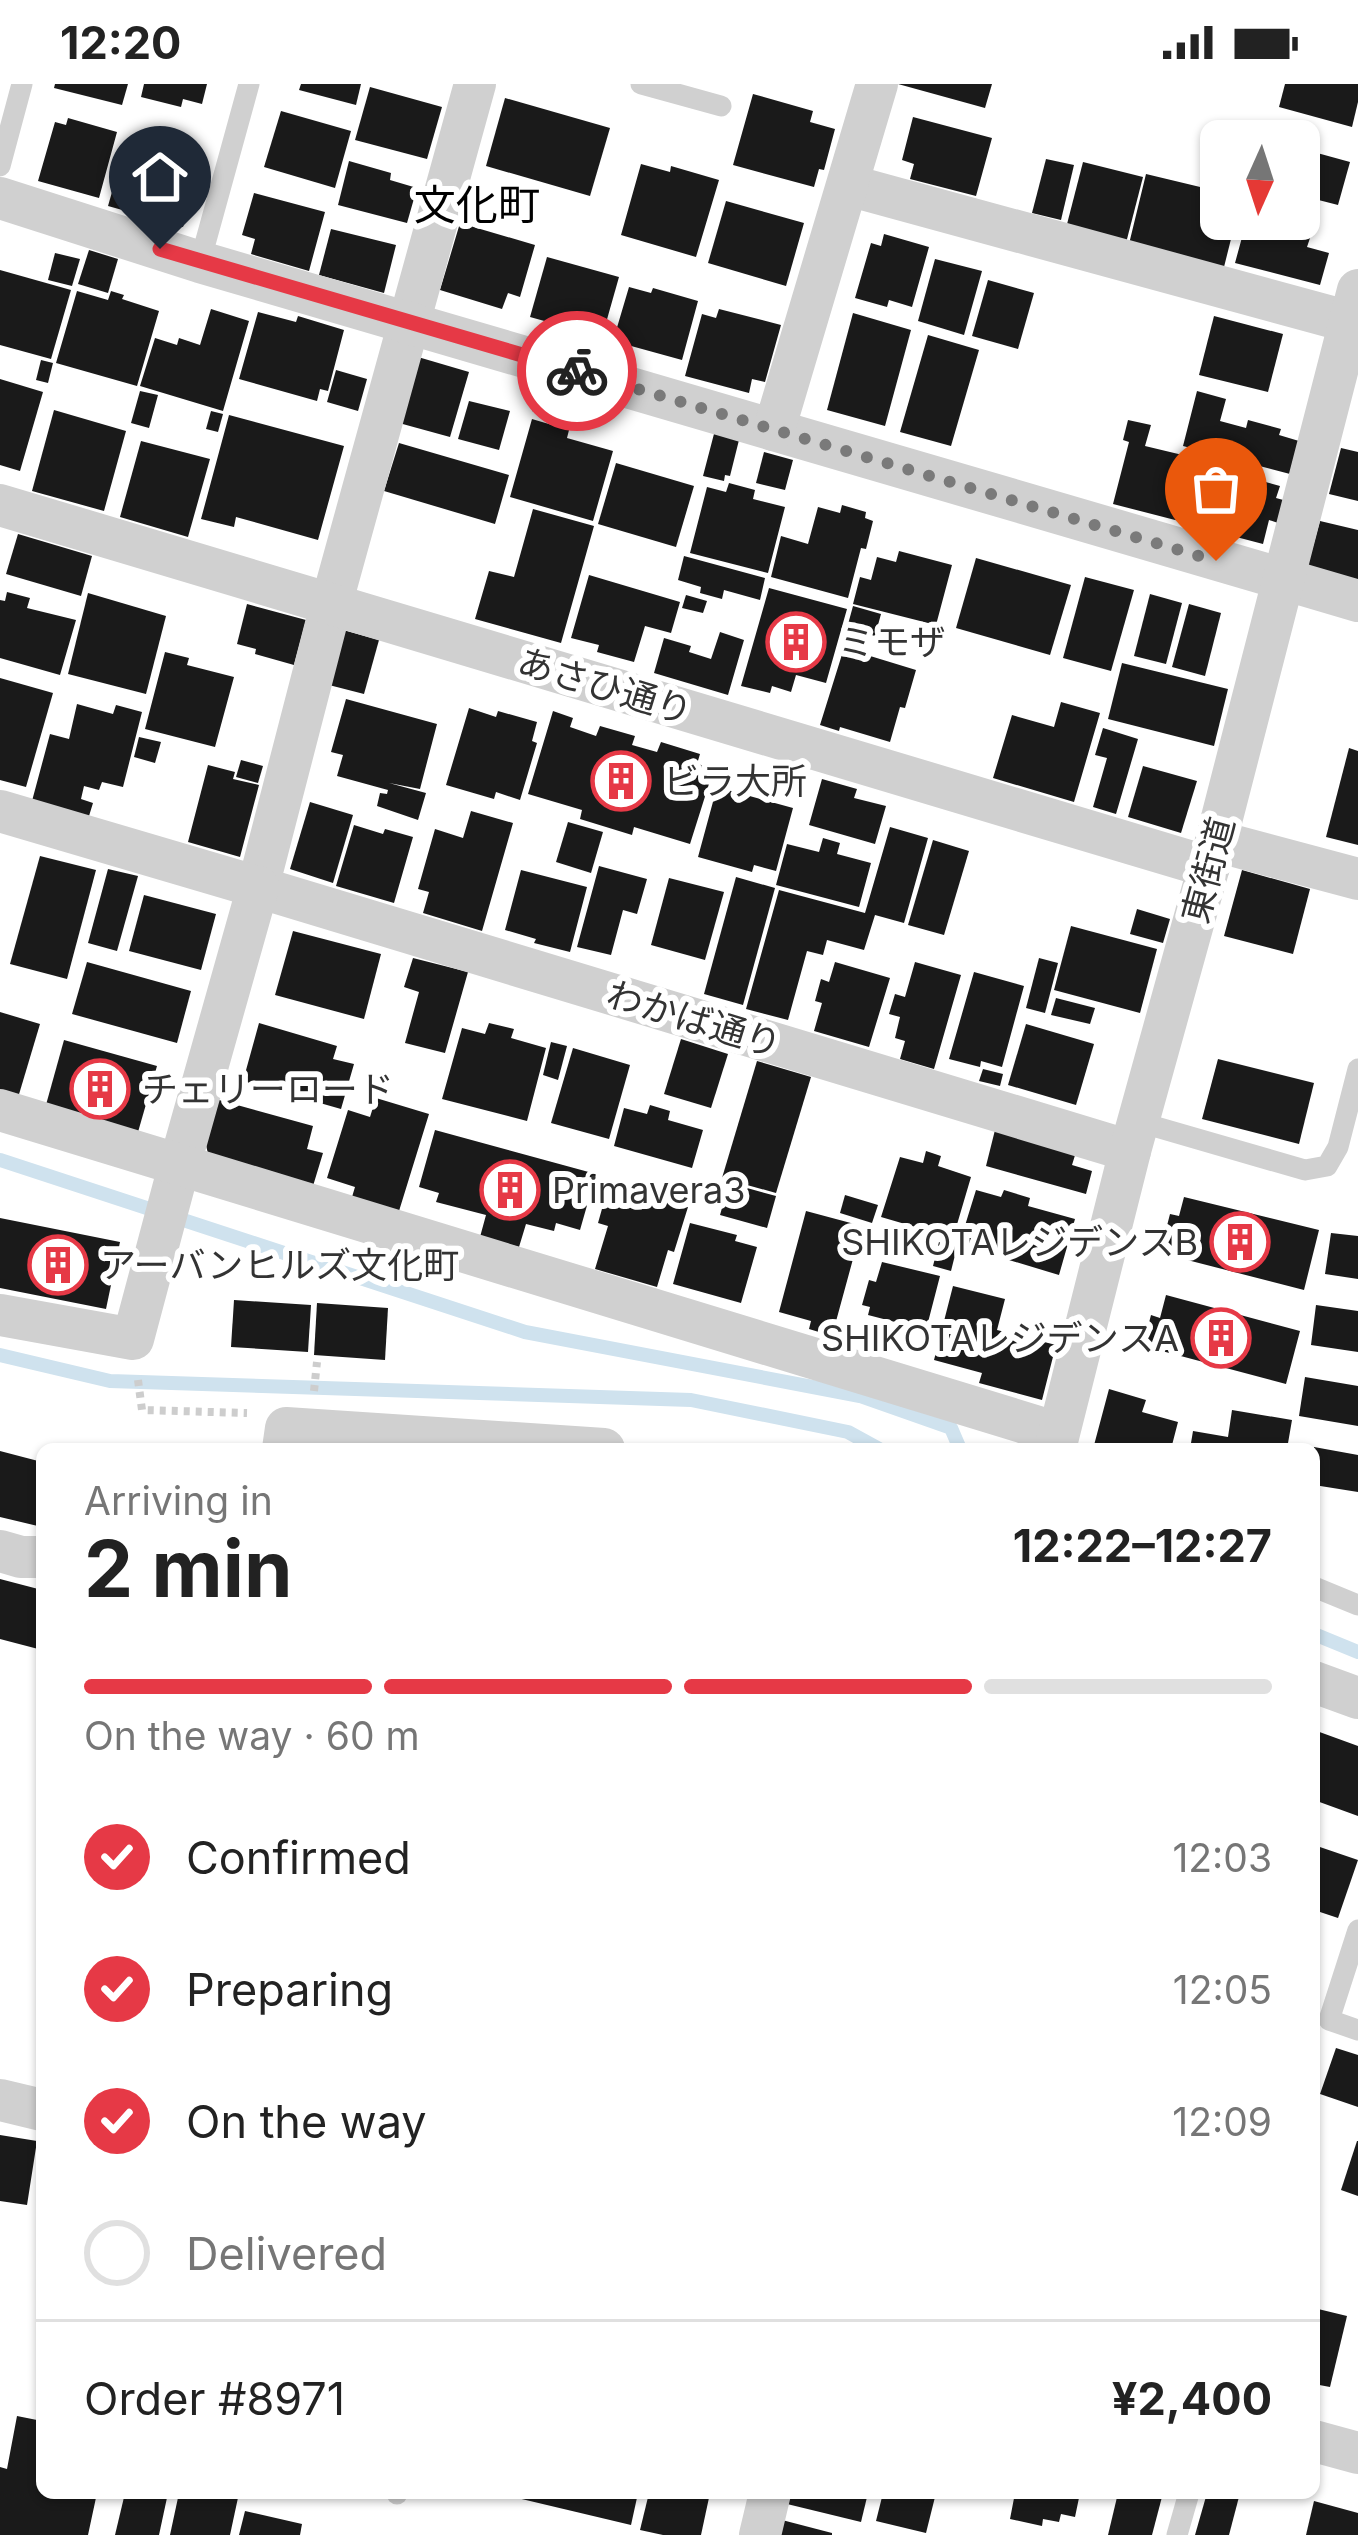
<!DOCTYPE html>
<html lang="en">
<head>
<meta charset="utf-8">
<style>
  body { margin:0; font-family:Inter,"Noto Sans JP",sans-serif; background:#f6f6f6; color:#222; height:100vh; display:flex; flex-direction:column; font-size:45px; white-space:nowrap }
  * { box-sizing:border-box; margin:0 }
  p { font-size:39px; color:#767676 }
  .icon { flex:none; width:66px; height:66px; fill:none; stroke:currentColor; stroke-width:2; stroke-linecap:round; stroke-linejoin:round }
  .map { position:relative; flex:1; overflow:hidden }
  .drawer { position:absolute; left:36px; top:1359px; width:1284px; height:1056px; display:flex; flex-direction:column; background:#fff; border-radius:18px; box-shadow:0 3px 9px #0004 }
  .drawer>* { flex:none }
  .needle { width:78px; rotate:183deg }
  .buttons { position:absolute; left:1200px; top:36px; display:grid; gap:24px }
  .buttons a { display:grid; place-items:center; width:120px; height:120px; border-radius:18px; background:#fff; box-shadow:0 3px 9px #0004; font-size:60px }
  .pin { position:absolute; display:grid; place-items:center; width:102px; height:102px; color:#fff; margin:-123px -51px; border-radius:50% 50% 50% 0; rotate:-45deg; box-shadow:0 0 12px #0007 }
  .pin .icon { rotate:45deg }
  .courier { position:absolute; display:grid; place-items:center; width:120px; height:120px; margin:-60px; border:9px solid #e63946; border-radius:50%; background:#fff; color:#222; box-shadow:0 3px 15px #0007 }
  .summary em { font-style:normal; font-weight:700 }
  .summary div { display:flex; flex-direction:column-reverse }
  .summary { display:flex; align-items:center; justify-content:space-between; height:204px; padding:0 48px }
  h1 { font-size:78px; font-weight:700; line-height:90px }
  .bar { display:grid; grid-template-columns:repeat(4,1fr); gap:18px 12px; align-content:center; height:144px; padding:0 48px }
  .bar i { height:15px; border-radius:9px; background:#e0e0e0 }
  .bar .selected { background:#e63946 }
  .bar p { grid-column:span 4 }
  .line { display:flex; align-items:center; gap:30px; padding:0 48px; border-top:3px solid #e0e0e0 }
  .line div { flex:1 }
  ol { padding:0 48px; list-style:none }
  li { display:flex; align-items:center; gap:36px; height:132px }
  li p { margin-inline-start:auto }
  li .icon { padding:12px; border-radius:50%; background:#e63946; color:#fff; stroke-width:4 }
  li:last-child { color:#767676 }
  li i { width:66px; height:66px; border:6px solid #e0e0e0; border-radius:50% }
  .status { display:flex; justify-content:space-between; align-items:center; height:84px; padding:0 60px; background:#fff; direction:ltr }
  .status svg { height:33px; fill:currentColor }
  .map>svg:first-child { display:block }
</style>
</head>
<body>
<div class="status"><b>12:20</b><svg viewBox="0 0 49 12"><path d="M0 12V9h3v3zM5 12V6h3v6zM10 12V3h3v9zM15 12V0h3v12zM26 1h20v11H26zM47 4h2v5h-2z"/></svg></div>
<div class="map">
<svg width="1358" height="2451" viewBox="0 0 1358 2451">
  <rect width="100%" height="100%" fill="#fff"/>
  <g fill="none" stroke-linecap="round" stroke-linejoin="round">
    <g stroke="#cfe2ee" stroke-width="14">
      <polyline points="0,1076 525,1248 860,1312 951,1344 960,1365"/>
      <polyline points="0,1271 110,1297 691,1316 848,1348 879,1365"/>
      <polyline points="1314,1550 1358,1568"/>
    </g>
  </g>
  <g fill="#1a1a1a">
    <polygon points="55,0 128,0 122,21 54,4"/>
    <polygon points="144,0 207,0 202,20 183,15 181,23 141,13"/>
    <polygon points="301,0 361,0 356,21 299,6"/>
    <polygon points="898,0 992,0 985,24"/>
    <polygon points="1285,0 1358,0 1358,18 1352,43 1279,23"/>
    <polygon points="370,3 442,23 427,75 355,56"/>
    <polygon points="753,10 813,27 810,38 835,45 824,86 819,85 814,103 733,81"/>
    <polygon points="505,14 610,44 590,112 486,82"/>
    <polygon points="281,27 351,47 335,104 264,83"/>
    <polygon points="913,33 992,54 976,112 910,95 914,80 902,76"/>
    <polygon points="68,34 117,48 99,114 38,97 55,38 66,41"/>
    <polygon points="1299,64 1350,78 1338,121 1299,111"/>
    <polygon points="124,66 199,87 183,143 108,122"/>
    <polygon points="1046,75 1074,81 1061,136 1032,129"/>
    <polygon points="349,77 391,89 390,96 417,104 407,139 338,121"/>
    <polygon points="1083,78 1143,93 1126,159 1066,144"/>
    <polygon points="641,80 670,88 671,82 719,96 696,173 621,151"/>
    <polygon points="1146,90 1221,108 1221,135 1236,135 1224,183 1129,160"/>
    <polygon points="254,109 325,128 309,187 251,170 255,155 242,151"/>
    <polygon points="726,117 804,139 786,202 708,179"/>
    <polygon points="1247,135 1311,151 1307,163 1329,169 1320,201 1235,179"/>
    <polygon points="460,139 535,161 520,213 508,209 502,225 440,206"/>
    <polygon points="331,145 396,161 384,209 319,191"/>
    <polygon points="884,150 929,163 912,223 889,216 887,223 855,214 871,159 881,162"/>
    <polygon points="89,166 118,175 108,209 78,200"/>
    <polygon points="55,169 80,175 72,202 48,196"/>
    <polygon points="547,173 619,193 602,253 530,233"/>
    <polygon points="935,175 982,187 964,251 918,237"/>
    <polygon points="0,186 71,206 51,275 0,261"/>
    <polygon points="988,196 1034,209 1018,265 972,252"/>
    <polygon points="629,203 651,209 653,204 698,217 682,276 613,257"/>
    <polygon points="77,207 108,216 111,207 124,211 122,215 159,227 137,302 56,279"/>
    <polygon points="211,225 249,237 223,327 140,302 155,254 177,261 179,254 200,261"/>
    <polygon points="719,225 781,241 765,298 752,295 749,309 685,292 702,230 716,234"/>
    <polygon points="258,228 296,238 298,232 344,246 328,307 320,305 317,317 239,295"/>
    <polygon points="853,229 911,246 885,342 827,326"/>
    <polygon points="1214,232 1283,250 1268,308 1199,291"/>
    <polygon points="928,251 979,266 951,362 900,348"/>
    <polygon points="418,273 469,288 450,353 399,339"/>
    <polygon points="41,276 53,279 48,299 36,296"/>
    <polygon points="336,286 367,295 358,327 327,318"/>
    <polygon points="543,292 579,303 568,338 532,327"/>
    <polygon points="0,295 43,308 20,387 0,381"/>
    <polygon points="140,307 158,311 149,344 131,339"/>
    <polygon points="1197,307 1226,315 1220,337 1246,344 1248,336 1281,345 1279,351 1299,357 1290,390 1183,362"/>
    <polygon points="469,317 510,327 499,366 458,355"/>
    <polygon points="54,326 126,347 104,427 32,407"/>
    <polygon points="211,327 223,330 218,348 206,345"/>
    <polygon points="229,331 344,362 318,456 236,433 234,443 201,435"/>
    <polygon points="532,335 569,346 567,354 613,367 593,437 510,413"/>
    <polygon points="1128,336 1151,341 1145,362 1195,374 1179,437 1113,420 1129,358 1123,356"/>
    <polygon points="715,346 740,352 730,392 725,391 724,397 703,392"/>
    <polygon points="141,357 210,375 188,453 120,433"/>
    <polygon points="399,359 509,391 495,440 384,407"/>
    <polygon points="1341,364 1358,368 1358,417 1329,410"/>
    <polygon points="764,368 793,376 785,406 756,399"/>
    <polygon points="616,379 694,402 676,463 598,440"/>
    <polygon points="1218,385 1280,402 1276,414 1287,417 1281,440 1269,436 1263,460 1202,444"/>
    <polygon points="729,399 755,406 753,415 785,423 768,489 690,469 707,403 726,408"/>
    <polygon points="842,421 866,428 865,434 873,437 866,465 861,464 848,514 771,493 781,452 808,460 818,423 840,429"/>
    <polygon points="533,425 594,442 561,559 475,535 489,487 514,493"/>
    <polygon points="1320,437 1358,446 1358,497 1307,484"/>
    <polygon points="18,450 92,472 81,512 6,490"/>
    <polygon points="899,467 952,481 936,541 853,520 860,493 871,496 877,473 896,478"/>
    <polygon points="684,472 765,494 760,516 724,506 722,515 700,509 701,503 678,496"/>
    <polygon points="976,474 1071,501 1050,571 956,544"/>
    <polygon points="589,491 680,518 671,549 645,542 634,578 597,568 599,561 571,554"/>
    <polygon points="1085,493 1134,506 1111,587 1063,574"/>
    <polygon points="769,504 847,525 826,599 796,591 791,608 772,602 770,609 741,602"/>
    <polygon points="7,508 30,514 27,524 76,536 60,591 0,574 0,516 5,517"/>
    <polygon points="88,509 166,532 146,610 68,590"/>
    <polygon points="1150,510 1182,519 1166,580 1134,572"/>
    <polygon points="686,511 707,517 703,529 682,524"/>
    <polygon points="247,520 306,536 294,581 255,570 256,565 237,560"/>
    <polygon points="1189,520 1221,529 1205,592 1172,583"/>
    <polygon points="853,522 881,530 875,552 847,544"/>
    <polygon points="343,546 379,556 364,610 329,601"/>
    <polygon points="720,548 744,556 728,611 654,589 664,554 691,562 689,568 711,575"/>
    <polygon points="844,564 916,586 905,624 900,623 890,658 840,643 839,647 820,641"/>
    <polygon points="165,568 189,574 187,581 234,593 215,663 145,645"/>
    <polygon points="1122,579 1228,605 1214,662 1108,635"/>
    <polygon points="0,594 53,609 26,703 0,696"/>
    <polygon points="346,615 437,640 420,705 389,699 426,709 418,736 377,722 380,709 387,710 388,706 337,692 343,671 331,668"/>
    <polygon points="1061,618 1100,629 1074,718 993,694 1012,631 1054,643"/>
    <polygon points="77,620 113,630 116,621 142,628 123,703 102,698 99,706 84,702 81,715 93,719 89,732 32,717 50,650 69,655"/>
    <polygon points="469,624 496,633 498,627 537,638 532,657 537,659 520,716 496,708 494,715 446,701"/>
    <polygon points="553,627 573,634 570,643 596,652 600,642 635,652 632,661 657,668 661,658 700,670 697,680 714,684 690,760 634,743 632,751 580,735 582,726 528,710"/>
    <polygon points="1103,644 1138,655 1116,730 1093,723 1107,674 1095,671"/>
    <polygon points="139,653 161,658 155,679 134,673"/>
    <polygon points="1349,664 1358,667 1358,761 1326,753"/>
    <polygon points="241,676 263,682 258,699 236,693"/>
    <polygon points="785,676 808,684 800,711 776,703"/>
    <polygon points="208,681 235,688 233,695 259,701 240,773 188,758"/>
    <polygon points="1143,682 1197,697 1181,749 1128,733"/>
    <polygon points="822,695 857,705 854,714 886,722 875,760 809,741"/>
    <polygon points="717,703 793,724 776,787 754,781 752,788 698,773"/>
    <polygon points="310,718 353,731 333,799 290,785"/>
    <polygon points="471,727 513,739 482,847 423,829 429,808 418,805 435,745 463,754"/>
    <polygon points="568,738 603,748 591,789 556,778"/>
    <polygon points="354,741 383,750 385,745 413,753 394,819 336,802"/>
    <polygon points="890,743 928,754 904,839 875,831 864,866 827,856 823,871 807,867 788,936 746,925 779,806 865,829"/>
    <polygon points="823,754 840,759 837,770 871,779 859,823 776,801 787,760 819,768"/>
    <polygon points="933,756 969,767 944,851 908,841"/>
    <polygon points="40,772 96,786 67,895 10,880"/>
    <polygon points="599,782 647,795 637,830 623,826 611,871 577,863"/>
    <polygon points="108,785 138,792 117,867 88,859"/>
    <polygon points="521,786 587,803 570,868 534,859 536,855 505,846"/>
    <polygon points="1242,786 1310,805 1293,870 1224,852"/>
    <polygon points="736,793 775,804 743,921 704,910"/>
    <polygon points="669,794 724,808 705,876 651,861"/>
    <polygon points="144,811 216,830 201,886 129,867"/>
    <polygon points="1137,825 1170,835 1163,859 1130,850"/>
    <polygon points="1071,842 1157,865 1140,929 1054,906"/>
    <polygon points="293,847 381,870 364,935 275,911"/>
    <polygon points="413,874 468,888 445,969 405,959 419,908 404,903"/>
    <polygon points="1039,874 1058,879 1045,929 1026,924"/>
    <polygon points="87,878 191,907 177,959 72,930"/>
    <polygon points="835,878 890,894 869,963 814,947 822,919 815,917 821,895 829,898"/>
    <polygon points="915,878 961,891 934,985 900,975 905,957 895,954 900,933 889,930 895,910 905,913"/>
    <polygon points="974,888 1024,902 1002,983 981,977 980,983 949,975"/>
    <polygon points="1056,914 1095,924 1090,940 1051,931"/>
    <polygon points="0,928 40,940 17,1017 0,1012"/>
    <polygon points="259,939 337,962 333,975 354,980 341,1025 243,997"/>
    <polygon points="489,939 514,945 511,954 546,964 527,1037 442,1015 462,944 485,950"/>
    <polygon points="1026,940 1094,960 1076,1021 1008,1001"/>
    <polygon points="681,955 728,970 711,1024 664,1010"/>
    <polygon points="64,956 157,982 136,1055 44,1028"/>
    <polygon points="551,958 567,962 558,996 543,991"/>
    <polygon points="573,964 630,981 609,1055 551,1039"/>
    <polygon points="1218,975 1314,999 1299,1060 1202,1035"/>
    <polygon points="757,977 811,993 776,1109 722,1094"/>
    <polygon points="983,985 1003,990 1000,1002 979,997"/>
    <polygon points="376,1014 429,1030 399,1127 352,1113 355,1103 327,1094 348,1026 370,1033"/>
    <polygon points="219,1016 313,1042 307,1065 323,1069 313,1102 209,1074 206,1061"/>
    <polygon points="650,1021 670,1027 668,1036 703,1046 692,1084 614,1062 624,1024 647,1030"/>
    <polygon points="435,1046 596,1090 580,1146 556,1139 554,1147 526,1140 519,1163 480,1153 486,1131 436,1118 439,1109 419,1103"/>
    <polygon points="995,1046 1076,1068 1072,1081 1092,1087 1086,1110 986,1082"/>
    <polygon points="926,1067 941,1072 938,1082 971,1093 953,1154 881,1133 900,1073 923,1079"/>
    <polygon points="729,1099 776,1112 767,1144 720,1131"/>
    <polygon points="609,1100 688,1123 674,1168 668,1166 657,1203 595,1185 608,1142 598,1139"/>
    <polygon points="976,1106 1001,1113 1004,1106 1030,1114 1028,1122 1075,1135 1059,1191 959,1161"/>
    <polygon points="845,1111 878,1121 872,1139 840,1129"/>
    <polygon points="1184,1113 1319,1146 1304,1206 1160,1169 1170,1130 1179,1132"/>
    <polygon points="806,1127 862,1142 832,1252 809,1245 811,1237 779,1228"/>
    <polygon points="0,1134 120,1158 106,1225 0,1204"/>
    <polygon points="690,1139 737,1151 735,1157 757,1163 741,1219 673,1200"/>
    <polygon points="1331,1149 1358,1152 1358,1195 1325,1190"/>
    <polygon points="939,1158 957,1163 951,1187 933,1182"/>
    <polygon points="882,1178 940,1192 926,1246 868,1231 870,1223 862,1221 869,1196 876,1198"/>
    <polygon points="953,1202 1005,1215 997,1246 1056,1261 1042,1316 979,1299 982,1289 934,1276"/>
    <polygon points="1166,1211 1300,1247 1286,1300 1143,1262 1151,1231 1160,1234"/>
    <polygon points="234,1216 311,1221 308,1268 231,1263"/>
    <polygon points="317,1219 388,1224 385,1276 314,1271"/>
    <polygon points="1316,1221 1358,1227 1358,1268 1311,1261"/>
    <polygon points="1305,1293 1358,1302 1358,1342 1299,1332"/>
    <polygon points="1109,1305 1146,1316 1142,1328 1178,1338 1171,1365 1093,1365"/>
    <polygon points="1232,1326 1292,1336 1287,1365 1190,1365 1193,1347 1228,1353"/>
    <polygon points="1314,1363 1358,1371 1358,1408 1314,1401"/>
    <polygon points="0,1367 42,1378 42,1443 0,1433"/>
    <polygon points="0,1495 42,1506 42,1566 0,1555"/>
    <polygon points="1314,1646 1358,1662 1358,1732 1314,1716"/>
    <polygon points="1314,1761 1358,1776 1338,1834 1314,1826"/>
    <polygon points="1336,1964 1358,1971 1358,2023 1320,2010"/>
    <polygon points="0,2051 37,2057 27,2121 0,2117"/>
    <polygon points="1357,2057 1358,2057 1358,2112 1341,2106"/>
    <polygon points="1314,2224 1347,2232 1330,2303 1314,2300"/>
    <polygon points="17,2332 42,2337 42,2409 97,2409 88,2451 0,2451 0,2383 7,2385"/>
    <polygon points="125,2409 168,2409 159,2451 115,2451"/>
    <polygon points="179,2409 239,2409 230,2451 170,2451"/>
    <polygon points="496,2409 638,2409 631,2441"/>
    <polygon points="649,2409 710,2409 701,2451 663,2451 640,2446"/>
    <polygon points="786,2409 868,2409 861,2438 783,2419"/>
    <polygon points="883,2409 936,2409 926,2449 876,2437"/>
    <polygon points="1015,2409 1080,2409 1075,2433 1061,2430 1059,2438 1043,2435 1042,2442 1010,2435"/>
    <polygon points="1118,2409 1163,2409 1152,2451 1108,2451"/>
    <polygon points="1207,2409 1240,2409 1229,2451 1195,2451"/>
    <polygon points="1314,2417 1358,2429 1358,2451 1306,2451"/>
    <polygon points="245,2427 302,2440 300,2451 239,2451"/>
    <polygon points="782,2436 832,2449 832,2451 779,2451"/>
  </g>
  <g fill="none" stroke-linecap="round" stroke-linejoin="round">
    <g stroke="#cdcdcd" stroke-width="8" stroke-dasharray="6 6" stroke-linecap="butt">
      <polyline points="138,1296 142,1326 247,1329"/>
      <polyline points="314,1307 317,1278"/>
    </g>
    <g stroke="#d0d0d0" stroke-width="21">
      <polyline points="641,0 721,22"/>
      <polyline points="0,82 22,0"/>
      <polyline points="200,178 249,0"/>
      <polyline points="1139,1038 1305,1086 1327,1082 1338,1063 1358,985"/>
      <polyline points="1314,1503 1358,1521"/>
      <polyline points="1358,1846 1329,1936 1358,1946"/>
      <polyline points="397,2410 397,2409"/>
      <polyline points="1177,2451 1189,2409"/>
    </g>
    <g stroke="#d0d0d0" stroke-width="42">
      <polyline points="475,0 331,521 258,803 1130,1067"/>
      <polyline points="848,101 1350,238"/>
      <polyline points="0,114 200,178 1358,517"/>
      <polyline points="774,346 877,0"/>
      <polyline points="0,421 1209,783"/>
      <polyline points="0,727 258,803 177,1090 133,1255 0,1231"/>
      <polyline points="1216,757 1358,795"/>
      <polyline points="0,1026 1058,1349"/>
      <polyline points="283,1365 286,1344 604,1365"/>
      <polyline points="1055,1365 1130,1067 1216,757 1358,206"/>
      <polyline points="0,1467 21,1473 42,1473"/>
      <polyline points="1314,1598 1358,1614"/>
      <polyline points="0,2016 42,2026"/>
      <polyline points="1314,2357 1358,2369"/>
      <polyline points="760,2451 770,2409"/>
    </g>
  </g>
  <g fill="none" stroke-linecap="round" stroke-linejoin="round">
    <polyline stroke="#7a7a7a" stroke-width="12" stroke-dasharray="0 21.6" points="577,287 1216,477"/>
    <polyline stroke="#e63946" stroke-width="15" points="160,165 577,287"/>
  </g>
  <defs>
    <symbol id="building-ring" viewBox="-11 -11 22 22"><circle r="9.5" fill="#fff" stroke="#e63946" stroke-width="1.5"/><path d="M-4-6H4V6H1V3H-1V6H-4ZM-2.5-4.3h1.7v1.8h-1.7ZM.8-4.3h1.7v1.8H.8ZM-2.5-1h1.7V.8h-1.7ZM.8-1h1.7V.8H.8Z" fill="#e63946"/></symbol>
  </defs>
  <g fill-rule="evenodd">
    <use href="#building-ring" x="763" y="525" width="66" height="66"/>
    <use href="#building-ring" x="588" y="664" width="66" height="66"/>
    <use href="#building-ring" x="67" y="972" width="66" height="66"/>
    <use href="#building-ring" x="477" y="1073" width="66" height="66"/>
    <use href="#building-ring" x="1207" y="1125" width="66" height="66"/>
    <use href="#building-ring" x="25" y="1148" width="66" height="66"/>
    <use href="#building-ring" x="1188" y="1221" width="66" height="66"/>
  </g>
  <g text-anchor="middle" stroke-width="12" stroke-linejoin="round" paint-order="stroke">
    <g font-size="36" fill="#333" stroke="#fff" text-anchor="start">
      <text x="838" y="571">ミモザ</text>
      <text x="663" y="710">ビラ大所</text>
      <text x="142" y="1018">チェリーロード</text>
      <text x="552" y="1119">Primavera3</text>
      <text x="1198" y="1171" text-anchor="end">SHIKOTAレジデンスB</text>
      <text x="100" y="1194">アーバンヒルズ文化町</text>
      <text x="1179" y="1267" text-anchor="end">SHIKOTAレジデンスA</text>
    </g>
    <g font-size="36" fill="#333" stroke="#fff">
      <text transform="translate(605 602) rotate(17)" y="13">あさひ通り</text>
      <text transform="translate(1208 786) rotate(-75)" y="13">東街道</text>
      <text transform="translate(694 935) rotate(17)" y="13">わかば通り</text>
    </g>
    <g font-size="42" fill="#000" stroke="#fff">
      <text x="477" y="136">文化町</text>
    </g>
  </g>
</svg>
<div class="buttons">
<a><svg class="needle" viewBox="-14 -14 28 28"><path d="M0-13l5 13h-10z" fill="#e53935"/><path d="M0 13l5-13h-10z" fill="#767676"/></svg></a>
</div>
<div class="pin" style="left:1216px;top:477px;background:#ea580c"><svg class="icon" aria-label="bag" viewBox="0 0 24 24"><path d="M5 8h14l-1 12H6zM9 8a3 3 0 0 1 6 0"/></svg></div>
<div class="pin" style="left:160px;top:165px;background:#1f2937"><svg class="icon" aria-label="home" viewBox="0 0 24 24"><path d="M3 11l9-7 9 7M6 9v11h12V9"/></svg></div>
<div class="courier" style="left:577px;top:287px"><svg class="icon" aria-label="bike" viewBox="0 0 24 24"><circle cx="6" cy="16" r="4"/><circle cx="18" cy="16" r="4"/><path d="M6 16l4-8h5l3 8M10 8l3 8H6M13 5h3"/></svg></div>
<section class="drawer">
<div class="summary"><div><h1>2 min</h1><p>Arriving in</p></div><em>12:22–12:27</em></div>
<div class="bar"><i class="selected"></i><i class="selected"></i><i class="selected"></i><i></i><p>On the way · 60 m</p></div>
<ol>
<li><svg class="icon" aria-label="check" viewBox="0 0 24 24"><path d="M5 12l5 5 9-10"/></svg>Confirmed<p>12:03</p></li>
<li><svg class="icon" aria-label="check" viewBox="0 0 24 24"><path d="M5 12l5 5 9-10"/></svg>Preparing<p>12:05</p></li>
<li><svg class="icon" aria-label="check" viewBox="0 0 24 24"><path d="M5 12l5 5 9-10"/></svg>On the way<p>12:09</p></li>
<li><i></i>Delivered</li>
</ol>
<div class="line" style="height:156px"><div>Order #8971</div><b>¥2,400</b></div>
</section>
</div>
</body>
</html>
